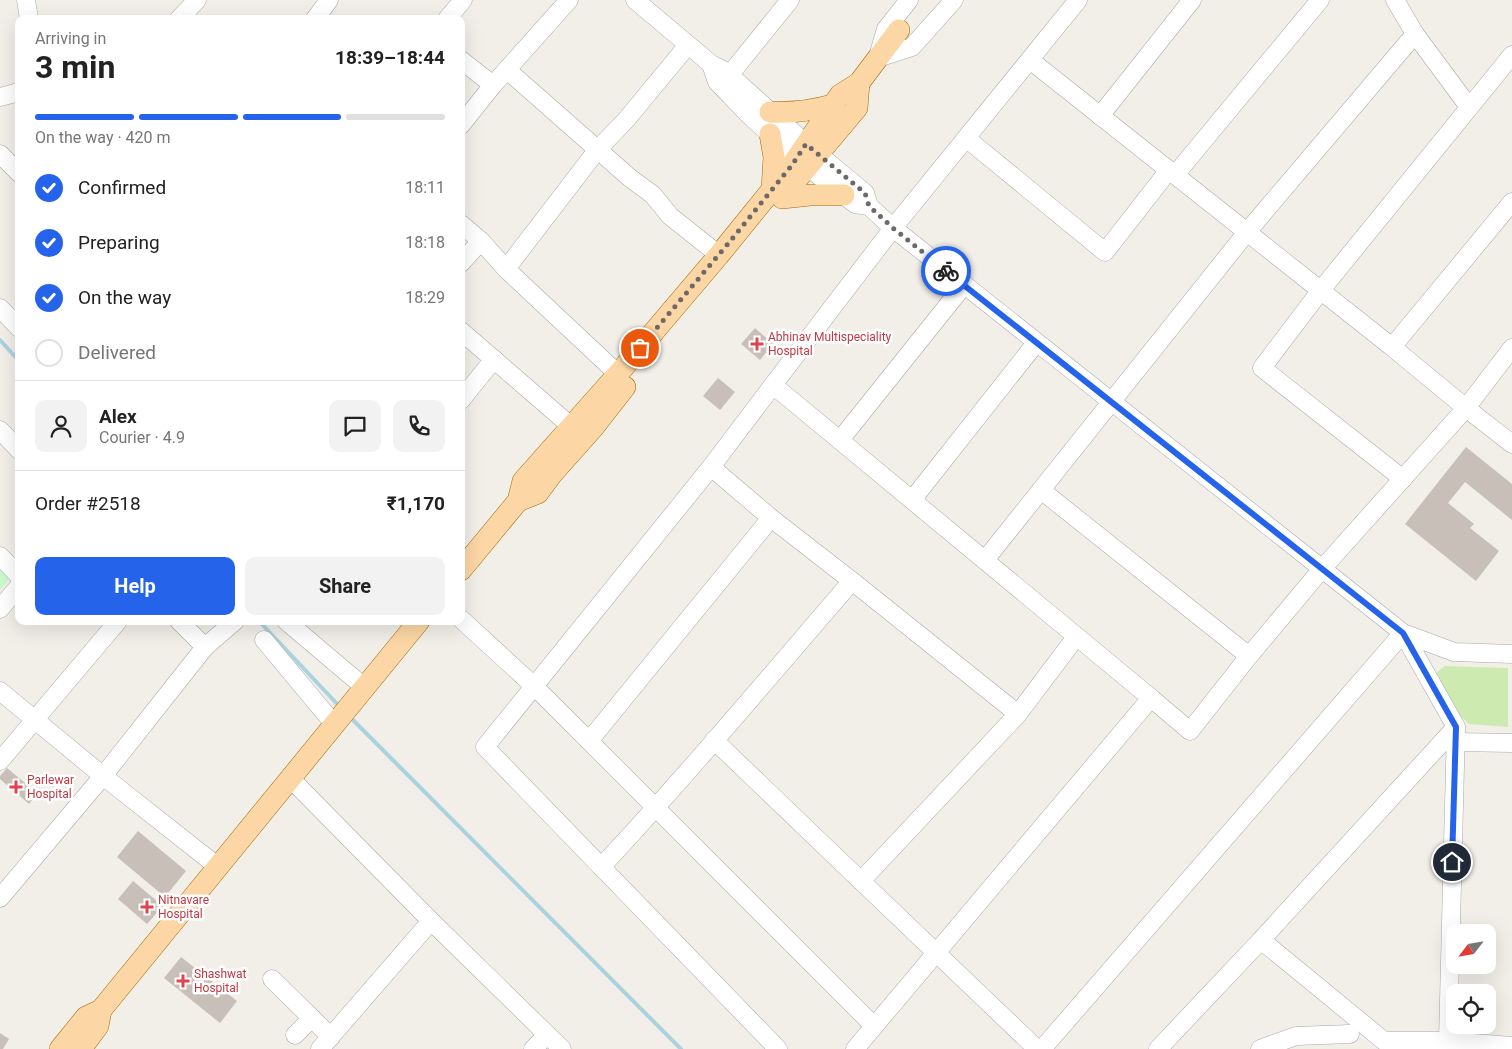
<!DOCTYPE html>
<html lang="en">
<head>
<meta charset="utf-8">
<style>
  body { margin:0; font-family:Roboto,sans-serif; background:#f2f2f2; color:#222; height:100vh; display:flex; flex-direction:column; font-size:19px; white-space:nowrap }
  * { box-sizing:border-box; margin:0 }
  p { font-size:16px; color:#767676 }
  .icon { flex:none; width:28px; height:28px; fill:none; stroke:currentColor; stroke-width:2; stroke-linecap:round; stroke-linejoin:round }
  .map { position:relative; flex:1; overflow:hidden }
  .drawer { position:absolute; left:15px; top:15px; width:450px; height:610px; display:flex; flex-direction:column; background:#fff; border-radius:10px; box-shadow:0 5px 20px #0002 }
  .drawer>* { flex:none }
  .needle { width:32px; rotate:239deg }
  .tools { position:absolute; left:1446px; top:924px; display:grid; gap:10px }
  .tools a { display:grid; place-items:center; width:50px; height:50px; border-radius:10px; background:#fff; box-shadow:0 5px 20px #0002; font-size:25px }
  .pin { position:absolute; display:grid; place-items:center; width:42px; height:42px; color:#fff; margin:-21px; border:2px solid #fff; border-radius:50%; box-shadow:0 1px 5px #0007 }
  .courier { position:absolute; display:grid; place-items:center; width:50px; height:50px; margin:-25px; border:4px solid #2563eb; border-radius:50%; background:#fff; color:#222; box-shadow:0 1px 6px #0007 }
  .summary em { font-style:normal; font-weight:700 }
  .summary div { display:flex; flex-direction:column-reverse }
  .summary { display:flex; align-items:center; justify-content:space-between; height:85px; padding:0 20px }
  h1 { font-size:32px; font-weight:700; line-height:38px }
  .bar { display:grid; grid-template-columns:repeat(4,1fr); gap:8px 5px; align-content:center; height:60px; padding:0 20px }
  .bar i { height:6px; border-radius:4px; background:#e0e0e0 }
  .bar .current { background:#2563eb }
  .bar p { grid-column:span 4 }
  .line { display:flex; align-items:center; gap:12px; padding:0 20px; border-top:1px solid #e0e0e0 }
  .line div { flex:1 }
  .round { display:grid; place-items:center; flex:none; width:52px; height:52px; border-radius:10px; background:#f2f2f2 }
  ol { padding:0 20px; list-style:none }
  li { display:flex; align-items:center; gap:15px; height:55px }
  li p { margin-inline-start:auto }
  li .icon { padding:5px; border-radius:50%; background:#2563eb; color:#fff; stroke-width:4 }
  li:last-child { color:#767676 }
  li i { width:28px; height:28px; border:2px solid #e0e0e0; border-radius:50% }
  .button { display:flex; gap:10px; margin-top:auto; padding:10px 20px }
  .button a { flex:1; height:58px; border-radius:10px; background:#2563eb; color:#fff; font-size:20px; font-weight:700; line-height:58px; text-align:center }
  .button a+a { background:#f2f2f2; color:#222 }
  .map>svg:first-child { display:block }
</style>
</head>
<body>
<div class="map">
<svg width="1512" height="1049" viewBox="0 0 1512 1049">
  <rect width="100%" height="100%" fill="#f2efe9"/>
  <polygon fill="#cdebb0" points="1445,666 1508,668 1508,727 1469,724 1451,707 1435,684 1436,673"/>
  <polygon fill="#c8facc" points="0,568 9,579 0,590"/>
  <g fill="none" stroke-linecap="round" stroke-linejoin="round">
    <g stroke="#aad3df" stroke-width="4">
      <polyline points="0,340 19,361"/>
      <polyline points="259,621 340,707"/>
      <polyline points="349,716 681,1049"/>
    </g>
  </g>
  <g fill="#c7bfb8">
    <polygon points="755,328 773,344 760,360 741,344"/>
    <polygon points="718,378 735,392 720,410 703,396"/>
    <polygon points="1466,447 1512,484 1512,520 1465,482 1448,503 1474,524 1470,528 1499,551 1476,581 1405,524"/>
    <polygon points="7,768 37,793 29,804 0,779 0,776"/>
    <polygon points="138,831 186,871 165,897 117,857"/>
    <polygon points="133,881 163,906 147,924 118,899"/>
    <polygon points="181,957 237,1001 220,1023 164,978"/>
    <polygon points="0,1033 9,1039 3,1049 0,1049"/>
  </g>
  <g fill="none" stroke-linecap="round" stroke-linejoin="round">
    <defs>
      <g id="minor">
        <polyline points="26,0 29,19"/>
        <polyline points="635,0 711,64 725,71 806,144 865,193 869,206 893,228 1403,633 1454,652 1512,654"/>
        <polyline points="1395,0 1415,34 1469,107"/>
        <polyline points="179,19 197,0"/>
        <polyline points="315,19 329,0"/>
        <polyline points="447,19 463,0"/>
        <polyline points="879,53 886,29 909,0"/>
        <polyline points="878,58 912,47 954,0"/>
        <polyline points="461,60 493,85 461,125"/>
        <polyline points="1030,60 1392,347 1512,202"/>
        <polyline points="711,64 717,82 721,86 748,114 796,158 855,204 869,206"/>
        <polyline points="507,70 630,178 653,195 670,216 719,255"/>
        <polyline points="723,83 790,0"/>
        <polyline points="493,85 569,0"/>
        <polyline points="0,97 19,92"/>
        <polyline points="1100,116 1192,0"/>
        <polyline points="966,138 1105,252 1169,170"/>
        <polyline points="0,154 19,173"/>
        <polyline points="1175,175 1320,0"/>
        <polyline points="461,224 481,241 506,269 618,374"/>
        <polyline points="461,263 481,241"/>
        <polyline points="506,269 598,149 626,120 688,45"/>
        <polyline points="0,308 19,328"/>
        <polyline points="461,331 580,434"/>
        <polyline points="1392,347 1466,408 1512,348"/>
        <polyline points="773,385 893,228 1078,0"/>
        <polyline points="461,400 494,359"/>
        <polyline points="0,430 19,450"/>
        <polyline points="840,440 964,285"/>
        <polyline points="711,467 771,518"/>
        <polyline points="1403,479 1262,368 1321,290 1512,55"/>
        <polyline points="1041,490 1249,656 1190,731 1151,698"/>
        <polyline points="912,500 1036,343"/>
        <polyline points="0,556 19,576"/>
        <polyline points="985,560 1247,232 1415,34"/>
        <polyline points="0,609 19,586"/>
        <polyline points="461,619 534,686 874,1026"/>
        <polyline points="179,621 205,647"/>
        <polyline points="286,621 364,687"/>
        <polyline points="264,640 334,724"/>
        <polyline points="1249,656 1321,570 1466,408 1512,444"/>
        <polyline points="0,691 103,776 217,866"/>
        <polyline points="1018,714 1076,637"/>
        <polyline points="589,741 771,518 852,581"/>
        <polyline points="1455,742 1512,743"/>
        <polyline points="0,761 118,621"/>
        <polyline points="290,778 431,921 562,1049"/>
        <path d="M601,867C688,774 769,677 852,581L1018,714L861,881L714,740"/>
        <polyline points="861,881 1037,1049"/>
        <polyline points="0,898 103,776 205,647 235,621"/>
        <polyline points="272,979 331,1037"/>
        <polyline points="295,1035 312,1018"/>
        <polyline points="1448,1041 1512,1046"/>
        <polyline points="320,1049 431,921"/>
        <polyline points="533,1049 547,1035"/>
        <polyline points="778,1049 485,747 711,467 773,385 1151,698 855,1049"/>
        <polyline points="1042,1049 1403,633 1456,727 1261,940 1384,1041 1448,1041 1456,727"/>
        <polyline points="1158,1049 1261,940"/>
        <polyline points="1260,1049 1296,1036 1350,1034"/>
      </g>
      <g id="major">
        <path d="M770,112C792,113 811,111 832,105"/>
        <polyline points="770,134 774,157 772,190"/>
        <polyline points="793,184 857,108 859,83"/>
        <polyline points="782,198 810,195 844,195"/>
        <polyline points="518,501 538,493 552,474 593,428 625,387"/>
        <polyline points="461,570 518,501 523,481 618,374 719,255 792,165 840,95 859,83 899,30"/>
        <polyline points="60,1049 86,1017 101,1010 419,621"/>
        <polyline points="81,1049 98,1026 101,1010"/>
      </g>
    </defs>
    <use href="#minor" stroke="#a9a9a9" stroke-width="19"/>
    <use href="#major" stroke="#a06b00" stroke-width="22"/>
    <use href="#minor" stroke="#fff" stroke-width="18"/>
    <use href="#major" stroke="#fcd6a4" stroke-width="21"/>
  </g>
  <g fill="none" stroke-linecap="round" stroke-linejoin="round">
    <polyline stroke="#6b6a68" stroke-width="5" stroke-dasharray="0 9" points="640,348 727,245 792,165 806,144 865,193 869,206 893,228 946,271"/>
    <polyline stroke="#2563eb" stroke-width="6" points="946,271 1403,633 1456,727 1452,862"/>
  </g>
  <g fill="#e0444e" stroke="#fff" stroke-width="2">
    <path d="M754.5 336.5h5v5h5v5h-5v5h-5v-5h-5v-5h5z"/>
    <path d="M13.5 779.5h5v5h5v5h-5v5h-5v-5h-5v-5h5z"/>
    <path d="M144.5 899.5h5v5h5v5h-5v5h-5v-5h-5v-5h5z"/>
    <path d="M180.5 973.5h5v5h5v5h-5v5h-5v-5h-5v-5h5z"/>
  </g>
  <g text-anchor="middle" stroke-width="5" stroke-linejoin="round" paint-order="stroke">
    <g font-size="12" fill="#be3a42" stroke="#fff" text-anchor="start">
      <text x="768" y="341">Abhinav Multispeciality<tspan x="768" dy="14">Hospital</tspan></text>
      <text x="27" y="784">Parlewar<tspan x="27" dy="14">Hospital</tspan></text>
      <text x="158" y="904">Nitnavare<tspan x="158" dy="14">Hospital</tspan></text>
      <text x="194" y="978">Shashwat<tspan x="194" dy="14">Hospital</tspan></text>
    </g>
  </g>
</svg>
<div class="tools">
<a><svg class="needle" viewBox="-14 -14 28 28"><path d="M0-13l5 13h-10z" fill="#e53935"/><path d="M0 13l5-13h-10z" fill="#767676"/></svg></a>
<a><svg class="icon" aria-label="locate" viewBox="0 0 24 24"><circle cx="12" cy="12" r="6"/><path d="M12 2v4M12 18v4M2 12h4M18 12h4"/></svg></a>
</div>
<div class="pin" style="left:640px;top:348px;background:#ea580c"><svg class="icon" aria-label="bag" viewBox="0 0 24 24"><path d="M5 8h14l-1 12H6zM9 8a3 3 0 0 1 6 0"/></svg></div>
<div class="pin" style="left:1452px;top:862px;background:#1f2937"><svg class="icon" aria-label="home" viewBox="0 0 24 24"><path d="M3 11l9-7 9 7M6 9v11h12V9"/></svg></div>
<div class="courier" style="left:946px;top:271px"><svg class="icon" aria-label="bike" viewBox="0 0 24 24"><circle cx="6" cy="16" r="4"/><circle cx="18" cy="16" r="4"/><path d="M6 16l4-8h5l3 8M10 8l3 8H6M13 5h3"/></svg></div>
<section class="drawer">
<div class="summary"><div><h1>3 min</h1><p>Arriving in</p></div><em>18:39–18:44</em></div>
<div class="bar"><i class="current"></i><i class="current"></i><i class="current"></i><i></i><p>On the way · 420 m</p></div>
<ol>
<li><svg class="icon" aria-label="check" viewBox="0 0 24 24"><path d="M5 12l5 5 9-10"/></svg>Confirmed<p>18:11</p></li>
<li><svg class="icon" aria-label="check" viewBox="0 0 24 24"><path d="M5 12l5 5 9-10"/></svg>Preparing<p>18:18</p></li>
<li><svg class="icon" aria-label="check" viewBox="0 0 24 24"><path d="M5 12l5 5 9-10"/></svg>On the way<p>18:29</p></li>
<li><i></i>Delivered</li>
</ol>
<div class="line" style="height:90px"><a class="round"><svg class="icon" aria-label="person" viewBox="0 0 24 24"><circle cx="12" cy="8" r="4"/><path d="M4 21q1-7 8-7t8 7"/></svg></a><div><b>Alex</b><p>Courier · 4.9</p></div><a class="round"><svg class="icon" aria-label="chat" viewBox="0 0 24 24"><path d="M4 5h16v11H9l-5 4z"/></svg></a><a class="round"><svg class="icon" aria-label="phone" viewBox="0 0 24 24"><path d="M5 4h4l2 5-3 2q2 4 5 5l2-3 5 2v4C11 20 4 13 5 4z"/></svg></a></div>
<div class="line" style="height:65px"><div>Order #2518</div><b>₹1,170</b></div>
<div class="button"><a>Help</a><a>Share</a></div>
</section>
</div>
</body>
</html>
